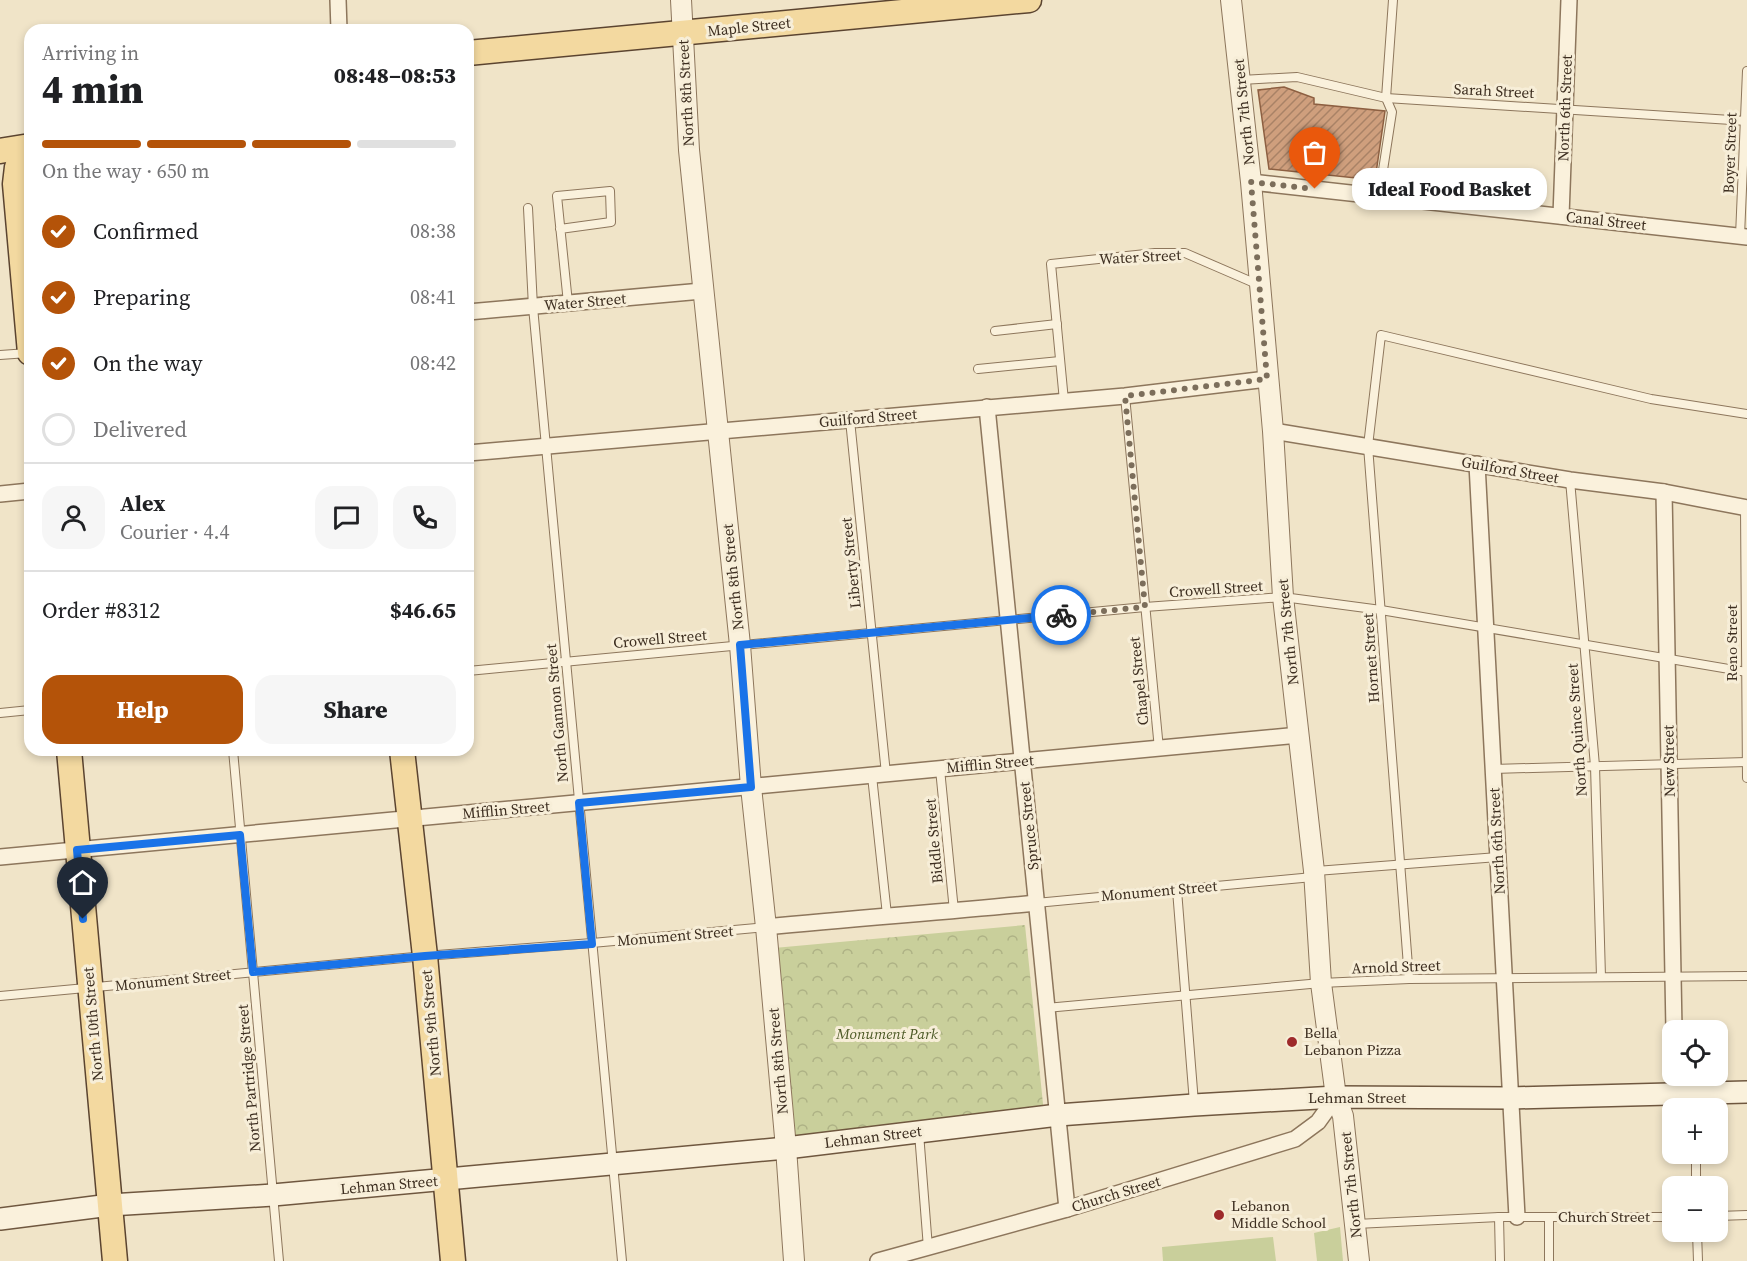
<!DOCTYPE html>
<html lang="en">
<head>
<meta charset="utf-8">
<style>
  body { margin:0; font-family:"Source Serif 4",serif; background:#f6f6f6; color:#202124; height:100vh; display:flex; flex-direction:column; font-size:22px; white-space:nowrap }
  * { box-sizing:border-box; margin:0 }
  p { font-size:20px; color:#757577 }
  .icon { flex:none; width:33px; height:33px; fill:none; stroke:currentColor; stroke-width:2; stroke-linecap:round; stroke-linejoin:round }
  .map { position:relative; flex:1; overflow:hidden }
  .panel { position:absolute; left:24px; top:24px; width:450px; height:732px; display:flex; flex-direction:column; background:#fff; border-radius:18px; box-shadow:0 3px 9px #0003 }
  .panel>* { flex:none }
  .controls { position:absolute; left:1662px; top:1020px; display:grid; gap:12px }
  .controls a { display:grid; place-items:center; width:66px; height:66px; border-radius:12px; background:#fff; box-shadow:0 3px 9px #0003; font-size:30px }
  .pin { position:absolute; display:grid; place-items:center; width:51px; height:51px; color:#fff; margin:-62px -26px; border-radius:50% 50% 50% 0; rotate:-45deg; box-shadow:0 0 6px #0007 }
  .pin .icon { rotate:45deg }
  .courier { position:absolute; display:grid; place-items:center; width:60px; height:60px; margin:-30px; border:4px solid #1a73e8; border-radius:50%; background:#fff; color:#222; box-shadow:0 2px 8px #0007 }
  .bubble { position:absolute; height:42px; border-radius:18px; background:#fff; box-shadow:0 3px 9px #0003; font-size:20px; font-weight:800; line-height:42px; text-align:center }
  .overview em { font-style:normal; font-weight:800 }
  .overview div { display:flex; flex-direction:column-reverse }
  .overview { display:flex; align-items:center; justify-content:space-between; height:102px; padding:0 18px }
  h1 { font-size:39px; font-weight:800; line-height:45px }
  .bar { display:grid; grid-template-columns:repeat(4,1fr); gap:9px 6px; align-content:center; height:72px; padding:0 18px }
  .bar i { height:8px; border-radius:4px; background:#e0e0e0 }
  .bar .on { background:#b45309 }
  .bar p { grid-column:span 4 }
  .line { display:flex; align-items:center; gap:15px; padding:0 18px; border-top:2px solid #e0e0e0 }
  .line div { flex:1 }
  .round { display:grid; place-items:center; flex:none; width:63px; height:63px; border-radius:18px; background:#f6f6f6 }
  ol { padding:0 18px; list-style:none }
  li { display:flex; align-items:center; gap:18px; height:66px }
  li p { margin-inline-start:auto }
  li .icon { padding:6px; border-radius:50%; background:#b45309; color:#fff; stroke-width:4 }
  li:last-child { color:#757577 }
  li i { width:33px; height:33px; border:3px solid #e0e0e0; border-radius:50% }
  .action { display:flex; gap:12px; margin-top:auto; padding:12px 18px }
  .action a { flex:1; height:69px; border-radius:18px; background:#b45309; color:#fff; font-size:24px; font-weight:800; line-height:69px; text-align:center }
  .action a+a { background:#f6f6f6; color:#202124 }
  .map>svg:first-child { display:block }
</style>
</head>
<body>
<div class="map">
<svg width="1747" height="1261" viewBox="0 0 1747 1261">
  <defs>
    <pattern id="forest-crowns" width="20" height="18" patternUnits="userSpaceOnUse" patternTransform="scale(1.5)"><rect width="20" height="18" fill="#c9cf9b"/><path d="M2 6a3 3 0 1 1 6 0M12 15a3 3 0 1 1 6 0" fill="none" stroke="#aeb285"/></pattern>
    <pattern id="building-hatch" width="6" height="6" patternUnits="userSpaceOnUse" patternTransform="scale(1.5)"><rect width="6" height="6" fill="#cf9f7d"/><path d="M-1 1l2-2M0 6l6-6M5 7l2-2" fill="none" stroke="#a98266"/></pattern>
  </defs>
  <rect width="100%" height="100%" fill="#f0e4c8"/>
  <polygon fill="url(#forest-crowns)" points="1025,925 1044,1114 792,1141 774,948"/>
  <g fill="#c9cf9b">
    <polygon points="1340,1227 1343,1261 1317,1261 1314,1233"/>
    <polygon points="1273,1237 1276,1261 1163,1261 1162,1247"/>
  </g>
  <polygon fill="url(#building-hatch)" stroke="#8d5f41" stroke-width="1.5" points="1284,87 1314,98 1314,104 1385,111 1375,180 1269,169 1258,90"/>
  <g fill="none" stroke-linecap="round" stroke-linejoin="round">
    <defs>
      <g id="service">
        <polyline points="1241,80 1297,77 1386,98 1747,121"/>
        <polyline points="1379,196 1392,112 1386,98 1393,0"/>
        <polyline points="528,208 533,307 622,1261"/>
        <polyline points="560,229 611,222 610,191 557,196 568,303"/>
        <polyline points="1740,236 1747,71"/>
        <polyline points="995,331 1057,324"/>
        <polyline points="0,355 28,353"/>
        <polyline points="978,369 1060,361"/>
        <polyline points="1125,396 1159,749"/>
        <polyline points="1064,401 1051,264 1155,253 1185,253 1259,285"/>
        <polyline points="850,420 886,774"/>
        <polyline points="1570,480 1595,766 1601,977"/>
        <polyline points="1745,508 1747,778"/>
        <polyline points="468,671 1145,607 1283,597 1381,610 1747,672"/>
        <polyline points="0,713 30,710"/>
        <polyline points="233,750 279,1261"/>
        <polyline points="940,769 954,911"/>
        <polyline points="1493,769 1747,762"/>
        <polyline points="872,776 887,915"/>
        <polyline points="1316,871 1498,857"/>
        <polyline points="1177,890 1194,1103"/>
        <polyline points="1036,903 1313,877"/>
        <polyline points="1409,979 1368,446 1381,335 1651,399 1747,414"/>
        <polyline points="0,996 425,956 592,943 766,927"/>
        <polyline points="1046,1008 1321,983 1409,979 1747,976"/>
        <polyline points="919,1133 928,1248"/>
        <polyline points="1696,1154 1696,1186"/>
        <polyline points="1718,1216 1747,1215"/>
        <polyline points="1499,1217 1500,1261"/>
        <polyline points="1549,1217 1549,1261"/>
        <polyline points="1356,1224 1499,1217 1672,1217"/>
        <polyline points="1697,1232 1698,1261"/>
      </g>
      <g id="minor">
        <polyline points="338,0 339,30"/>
        <polyline points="1251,182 1747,237"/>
        <polyline points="1561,216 1569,0"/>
        <polyline points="468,312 702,291"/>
        <polyline points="987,407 1067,1209"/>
        <polyline points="1273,431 1570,480 1664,492 1747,508"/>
        <polyline points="468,453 1125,396 1267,379"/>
        <polyline points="1477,464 1517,1217"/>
        <polyline points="1664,492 1674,1030"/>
        <polyline points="0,494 30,491"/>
        <polyline points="0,857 1299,735"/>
        <path d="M766,927C856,918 946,912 1036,903"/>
        <polyline points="1675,1076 1675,1093"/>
        <polyline points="878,1261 1067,1209 1295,1139 1318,1122 1336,1097"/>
      </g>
      <g id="tertiary">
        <polyline points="681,0 689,150 740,645 751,787 766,927 786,1148 794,1261"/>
        <polyline points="1231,0 1251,182 1273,431 1283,597 1314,871 1321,983 1336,1097 1343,1116 1359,1261"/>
      </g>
      <polyline id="secondary" points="0,1219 110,1205 273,1195 786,1148 1058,1115 1194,1105 1336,1097 1511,1098 1747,1092"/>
      <g id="primary">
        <polyline points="468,53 1029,0"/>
        <polyline points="0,151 30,146"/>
        <polyline points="30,152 17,167 15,184 30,353"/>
        <polyline points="69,750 115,1261"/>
        <polyline points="402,750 425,956 453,1261"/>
      </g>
    </defs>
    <use href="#service" stroke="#8d765c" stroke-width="10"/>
    <use href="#minor" stroke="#8d765c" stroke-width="18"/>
    <use href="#tertiary" stroke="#8d765c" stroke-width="22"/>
    <use href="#secondary" stroke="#6f573f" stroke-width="24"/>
    <use href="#primary" stroke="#5b4430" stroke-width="27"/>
    <use href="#service" stroke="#faf1dc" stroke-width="8"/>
    <use href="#minor" stroke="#faf1dc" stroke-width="15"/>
    <use href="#tertiary" stroke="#faf1dc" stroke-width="20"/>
    <use href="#secondary" stroke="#faf1dc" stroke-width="21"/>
    <use href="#primary" stroke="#f3d9a0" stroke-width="24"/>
  </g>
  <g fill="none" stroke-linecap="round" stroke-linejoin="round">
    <polyline stroke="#7c6e5b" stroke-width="6" stroke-dasharray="0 10.8" points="1061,615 1145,607 1125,396 1267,379 1251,182 1315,189"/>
    <polyline stroke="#1a73e8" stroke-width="8" points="83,919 77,850 240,835 253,972 425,956 592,944 579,803 751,787 740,645 1061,615"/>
  </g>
  <g fill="#9e2a2b" stroke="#f7eed8" stroke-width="2">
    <circle cx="1292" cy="1042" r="6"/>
    <circle cx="1219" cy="1215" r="6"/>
  </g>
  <g text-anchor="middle" stroke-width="6" stroke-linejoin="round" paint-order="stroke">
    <g font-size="15" fill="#3d2e20" stroke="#f7eed8">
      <text transform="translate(749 27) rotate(-6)" y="5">Maple Street</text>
      <text transform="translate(1494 91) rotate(3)" y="5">Sarah Street</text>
      <text transform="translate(686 93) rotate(-93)" y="5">North 8th Street</text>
      <text transform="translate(1565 108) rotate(-88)" y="5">North 6th Street</text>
      <text transform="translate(1244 112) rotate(-96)" y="5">North 7th Street</text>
      <text transform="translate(1730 153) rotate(-88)" y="5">Boyer Street</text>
      <text transform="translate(1606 221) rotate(6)" y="5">Canal Street</text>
      <text transform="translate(1140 257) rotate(-3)" y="5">Water Street</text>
      <text transform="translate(585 302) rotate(-5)" y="5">Water Street</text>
      <text transform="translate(868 418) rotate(-5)" y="5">Guilford Street</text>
      <text transform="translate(1510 470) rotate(10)" y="5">Guilford Street</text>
      <text transform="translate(851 563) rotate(-96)" y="5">Liberty Street</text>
      <text transform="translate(733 577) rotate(-96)" y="5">North 8th Street</text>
      <text transform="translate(1216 589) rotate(-4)" y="5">Crowell Street</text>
      <text transform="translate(1288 632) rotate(-96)" y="5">North 7th Street</text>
      <text transform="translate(660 639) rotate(-5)" y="5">Crowell Street</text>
      <text transform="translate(1732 643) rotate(-90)" y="5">Reno Street</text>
      <text transform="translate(1371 658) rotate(-94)" y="5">Hornet Street</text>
      <text transform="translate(1139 681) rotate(-96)" y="5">Chapel Street</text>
      <text transform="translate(557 713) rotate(-95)" y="5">North Gannon Street</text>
      <text transform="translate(1577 730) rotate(-94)" y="5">North Quince Street</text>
      <text transform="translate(1669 761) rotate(-91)" y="5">New Street</text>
      <text transform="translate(990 764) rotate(-5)" y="5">Mifflin Street</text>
      <text transform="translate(506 810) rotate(-5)" y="5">Mifflin Street</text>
      <text transform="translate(1029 826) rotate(-96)" y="5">Spruce Street</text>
      <text transform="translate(934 841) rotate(-95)" y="5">Biddle Street</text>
      <text transform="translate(1497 841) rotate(-93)" y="5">North 6th Street</text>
      <text transform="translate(1159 891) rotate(-5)" y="5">Monument Street</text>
      <text transform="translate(675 936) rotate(-5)" y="5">Monument Street</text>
      <text transform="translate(1396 967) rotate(-2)" y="5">Arnold Street</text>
      <text transform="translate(173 980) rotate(-6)" y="5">Monument Street</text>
      <text transform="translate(431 1023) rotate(-95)" y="5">North 9th Street</text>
      <text transform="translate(93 1024) rotate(-95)" y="5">North 10th Street</text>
      <text transform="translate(778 1061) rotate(-95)" y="5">North 8th Street</text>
      <text transform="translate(249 1078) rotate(-95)" y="5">North Partridge Street</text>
      <text x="1357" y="1103">Lehman Street</text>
      <text transform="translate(873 1137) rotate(-7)" y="5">Lehman Street</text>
      <text transform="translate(389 1185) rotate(-5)" y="5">Lehman Street</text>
      <text transform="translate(1351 1185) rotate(-96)" y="5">North 7th Street</text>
      <text transform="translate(1116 1194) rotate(-17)" y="5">Church Street</text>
      <text x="1604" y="1222">Church Street</text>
    </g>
    <g font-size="15" fill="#3d2e20" stroke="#f7eed8" text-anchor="start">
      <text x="1304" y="1038">Bella<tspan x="1304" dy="17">Lebanon Pizza</tspan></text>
      <text x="1231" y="1211">Lebanon<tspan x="1231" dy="17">Middle School</tspan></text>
    </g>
    <g font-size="15" font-style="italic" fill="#4d5a26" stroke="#f7eed8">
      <text x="887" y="1039">Monument Park</text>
    </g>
  </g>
</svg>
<div class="controls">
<a><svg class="icon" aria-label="locate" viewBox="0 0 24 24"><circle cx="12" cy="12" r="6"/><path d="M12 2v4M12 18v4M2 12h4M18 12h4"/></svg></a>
<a>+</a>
<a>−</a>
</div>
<div class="pin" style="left:1315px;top:189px;background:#ea580c"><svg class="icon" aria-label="bag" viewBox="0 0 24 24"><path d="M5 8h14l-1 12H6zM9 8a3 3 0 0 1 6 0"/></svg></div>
<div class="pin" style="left:83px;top:919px;background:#1f2937"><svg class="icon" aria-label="home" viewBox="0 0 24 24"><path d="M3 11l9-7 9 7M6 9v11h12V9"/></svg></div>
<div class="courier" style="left:1061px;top:615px"><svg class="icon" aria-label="bike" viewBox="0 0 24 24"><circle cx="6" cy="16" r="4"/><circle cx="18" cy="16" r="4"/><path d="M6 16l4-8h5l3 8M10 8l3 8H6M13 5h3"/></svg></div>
<div class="bubble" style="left:1352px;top:168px;width:195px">Ideal Food Basket</div>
<section class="panel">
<div class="overview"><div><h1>4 min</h1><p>Arriving in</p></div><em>08:48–08:53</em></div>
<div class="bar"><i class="on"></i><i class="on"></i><i class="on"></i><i></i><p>On the way · 650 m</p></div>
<ol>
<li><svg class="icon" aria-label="check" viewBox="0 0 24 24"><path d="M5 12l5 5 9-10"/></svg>Confirmed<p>08:38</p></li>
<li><svg class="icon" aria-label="check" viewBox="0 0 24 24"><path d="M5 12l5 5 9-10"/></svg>Preparing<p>08:41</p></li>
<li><svg class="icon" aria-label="check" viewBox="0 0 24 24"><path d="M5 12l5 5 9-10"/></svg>On the way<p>08:42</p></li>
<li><i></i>Delivered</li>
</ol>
<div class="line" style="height:108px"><a class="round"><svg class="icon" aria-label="person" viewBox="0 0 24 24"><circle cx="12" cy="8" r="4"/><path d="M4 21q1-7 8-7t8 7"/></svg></a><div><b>Alex</b><p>Courier · 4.4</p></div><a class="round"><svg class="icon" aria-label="chat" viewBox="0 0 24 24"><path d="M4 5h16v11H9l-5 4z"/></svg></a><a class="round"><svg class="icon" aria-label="phone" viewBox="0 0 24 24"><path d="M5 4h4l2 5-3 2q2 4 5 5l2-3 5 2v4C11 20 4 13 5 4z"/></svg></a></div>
<div class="line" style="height:78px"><div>Order #8312</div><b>$46.65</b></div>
<div class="action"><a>Help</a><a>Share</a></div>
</section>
</div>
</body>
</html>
